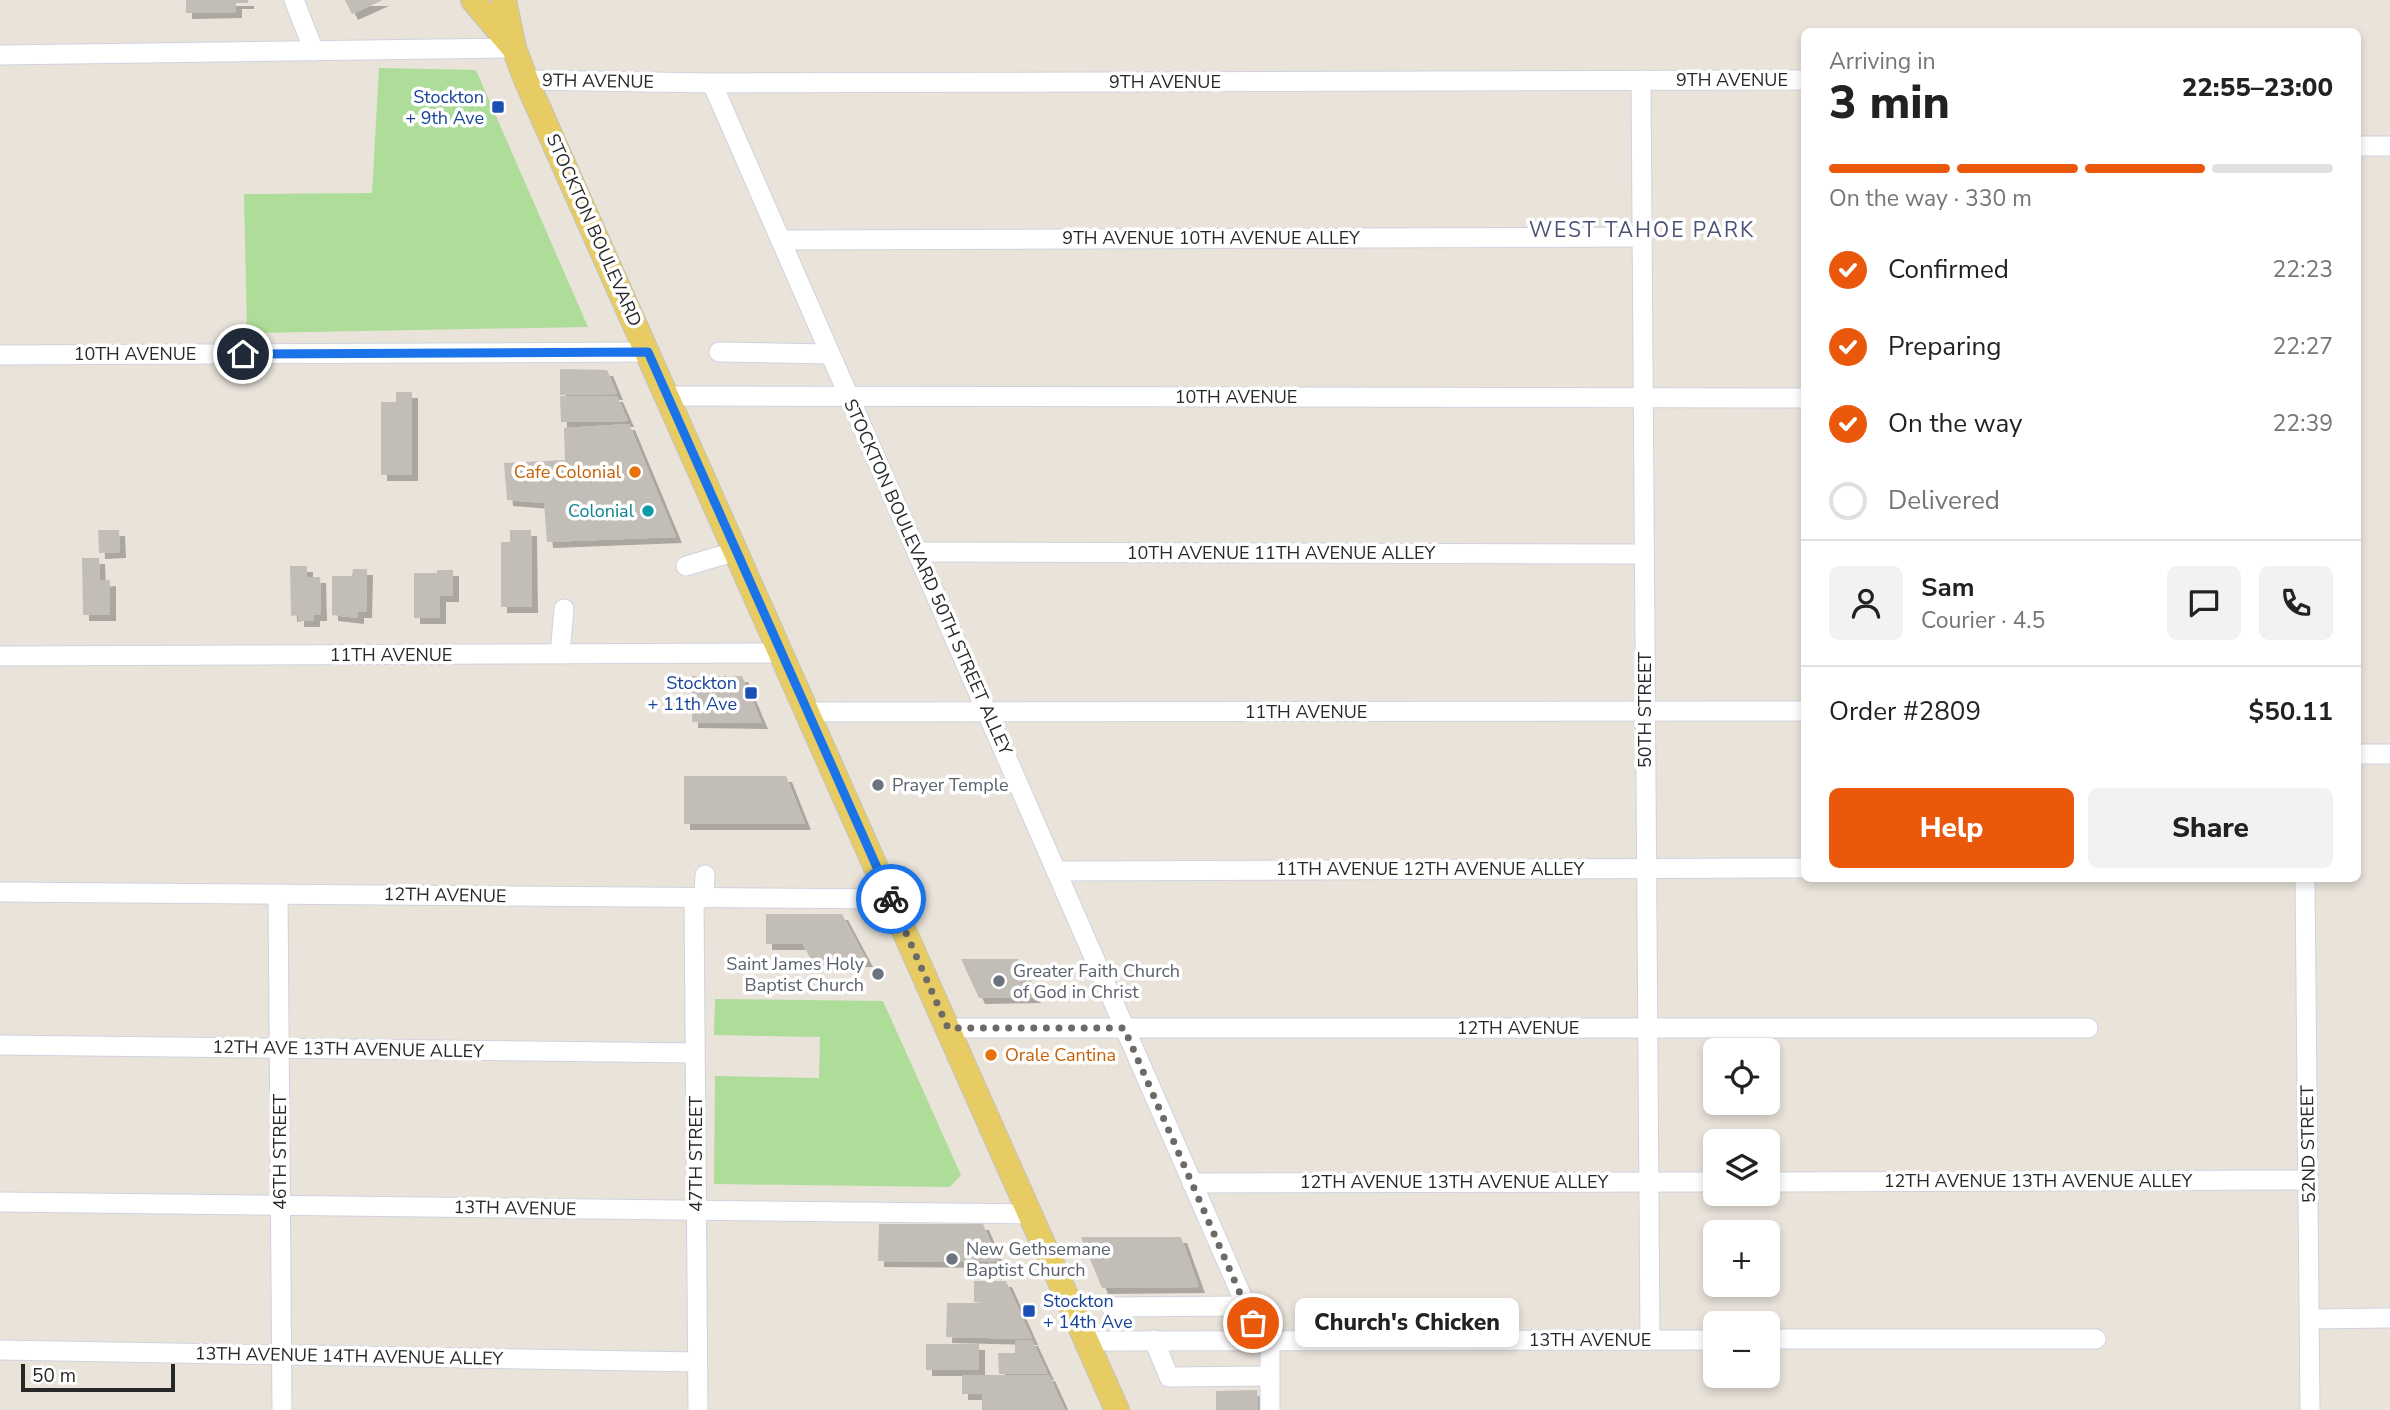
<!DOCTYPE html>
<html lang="en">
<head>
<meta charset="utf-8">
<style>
  body { margin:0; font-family:"Nunito Sans",sans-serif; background:#f2f2f2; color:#222; height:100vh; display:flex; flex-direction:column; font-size:26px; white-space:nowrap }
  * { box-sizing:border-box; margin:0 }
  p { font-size:23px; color:#767676 }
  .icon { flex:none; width:38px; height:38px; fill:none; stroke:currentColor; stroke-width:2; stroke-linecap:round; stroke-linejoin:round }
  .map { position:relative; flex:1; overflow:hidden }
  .drawer { position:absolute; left:1801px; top:28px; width:560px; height:854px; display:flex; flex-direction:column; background:#fff; border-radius:10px; box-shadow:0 4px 10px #0003 }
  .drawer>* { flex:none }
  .tools { position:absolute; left:1703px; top:1038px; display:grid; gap:14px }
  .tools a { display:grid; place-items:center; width:77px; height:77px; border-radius:10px; background:#fff; box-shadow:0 4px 10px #0003; font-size:35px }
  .scale { position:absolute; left:21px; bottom:18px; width:154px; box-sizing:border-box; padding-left:7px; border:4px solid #282828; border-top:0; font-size:19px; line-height:24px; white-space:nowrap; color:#282828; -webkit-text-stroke:5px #fff; paint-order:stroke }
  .pin { position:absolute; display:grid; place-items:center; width:60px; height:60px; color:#fff; margin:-30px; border:4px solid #fff; border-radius:50%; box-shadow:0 2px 7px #0007 }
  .courier { position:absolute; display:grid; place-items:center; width:70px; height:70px; margin:-35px; border:5px solid #1a73e8; border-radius:50%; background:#fff; color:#222; box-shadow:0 2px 9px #0007 }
  .bubble { position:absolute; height:49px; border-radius:10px; background:#fff; box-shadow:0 4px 10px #0003; font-size:23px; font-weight:800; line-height:49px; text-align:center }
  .head em { font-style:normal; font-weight:800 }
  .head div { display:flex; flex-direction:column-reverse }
  .head { display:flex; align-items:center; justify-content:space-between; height:119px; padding:0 28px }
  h1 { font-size:46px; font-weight:800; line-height:52px }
  .bar { display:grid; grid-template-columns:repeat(4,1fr); gap:10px 7px; align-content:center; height:84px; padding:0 28px }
  .bar i { height:9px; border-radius:5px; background:#e0e0e0 }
  .bar .on { background:#ea580c }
  .bar p { grid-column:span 4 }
  .line { display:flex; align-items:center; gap:18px; padding:0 28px; border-top:2px solid #e0e0e0 }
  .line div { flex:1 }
  .round { display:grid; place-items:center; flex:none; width:74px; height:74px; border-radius:10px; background:#f2f2f2 }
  ol { padding:0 28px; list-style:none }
  li { display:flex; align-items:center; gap:21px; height:77px }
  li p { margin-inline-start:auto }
  li .icon { padding:7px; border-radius:50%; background:#ea580c; color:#fff; stroke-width:4 }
  li:last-child { color:#767676 }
  li i { width:38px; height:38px; border:4px solid #e0e0e0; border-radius:50% }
  .action { display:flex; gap:14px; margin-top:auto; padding:14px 28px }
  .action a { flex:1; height:80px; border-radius:10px; background:#ea580c; color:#fff; font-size:28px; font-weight:800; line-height:80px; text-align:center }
  .action a+a { background:#f2f2f2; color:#222 }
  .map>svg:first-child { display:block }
</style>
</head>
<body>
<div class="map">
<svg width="2390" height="1410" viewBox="0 0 2390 1410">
  <defs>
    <filter id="shadow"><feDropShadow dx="6" dy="6" stdDeviation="0" flood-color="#0004"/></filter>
  </defs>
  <rect width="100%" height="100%" fill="#e9e3da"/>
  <g fill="#aedd99">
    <polygon points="379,68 476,70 588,327 247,333 244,194 372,193"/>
    <polygon points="715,999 883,1001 961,1175 950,1187 714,1184 715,1076 819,1078 820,1037 714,1035"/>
  </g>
  <g fill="#c2bdb6" filter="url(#shadow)">
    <polygon points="186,0 248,0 248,3 236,3 236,12 186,13"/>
    <polygon points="345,0 383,0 352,14"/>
    <polygon points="560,369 607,370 617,394 560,395"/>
    <polygon points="396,392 412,392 412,475 381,475 381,402 396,402"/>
    <polygon points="560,396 617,396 628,421 561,422"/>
    <polygon points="629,424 676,537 547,542 544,503 507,500 504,463 565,460 564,428"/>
    <polygon points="98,530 119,530 120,552 99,553"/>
    <polygon points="510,530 531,530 532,607 501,607 501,542 510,542"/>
    <polygon points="82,558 99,558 100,581 110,580 110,615 83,615"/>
    <polygon points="290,566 307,566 307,577 320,577 321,615 314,615 314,621 298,621 298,615 291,616"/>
    <polygon points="353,569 367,569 366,612 358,612 358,618 332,615 332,576 352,576"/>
    <polygon points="437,570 453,570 453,596 440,596 440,618 414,618 414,573 437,573"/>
    <polygon points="692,676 742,676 762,723 692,722"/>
    <polygon points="684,776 786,776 805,824 684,824"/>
    <polygon points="766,914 842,914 867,961 812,962 803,944 766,944"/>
    <polygon points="961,959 1018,959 1035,997 979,998"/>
    <polygon points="879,1224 983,1224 999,1262 878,1261"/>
    <polygon points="1081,1237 1181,1237 1199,1287 1102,1288"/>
    <polygon points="974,1281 1006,1281 1032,1339 946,1337 947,1303 984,1303 974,1302"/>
    <polygon points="1015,1340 1032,1340 1048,1374 999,1374 998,1353 1015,1353"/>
    <rect x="926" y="1344" width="53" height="26"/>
    <polygon points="962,1375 1049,1375 1065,1410 982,1410 982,1394 962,1394"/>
    <polygon points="1257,1390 1258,1410 1216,1410 1216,1391"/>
  </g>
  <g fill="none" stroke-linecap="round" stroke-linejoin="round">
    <defs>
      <g id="minor">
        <polyline points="294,0 314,51"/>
        <polyline points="0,55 514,48"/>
        <polyline points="526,80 712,83 1804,80"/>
        <polyline points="1641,80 1650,1340"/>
        <polyline points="712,83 1261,1340"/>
        <polyline points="2357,146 2390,146"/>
        <polyline points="781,240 1642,237"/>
        <polyline points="719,352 830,354"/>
        <polyline points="0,355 648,352"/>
        <polyline points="667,396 1804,398"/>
        <polyline points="917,552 1644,554"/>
        <polyline points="686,566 737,551"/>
        <polyline points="560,654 564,609"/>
        <polyline points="0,656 782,653"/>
        <polyline points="808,712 1804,711"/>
        <polyline points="2357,754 2390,754"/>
        <polyline points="1056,871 1804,868"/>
        <polyline points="2305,878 2310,1410"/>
        <polyline points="0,892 891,899"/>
        <polyline points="278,894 282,1410"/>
        <polyline points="694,898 698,1410"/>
        <polyline points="704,898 705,875"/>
        <polyline points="948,1028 2088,1028"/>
        <polyline points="0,1045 695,1053"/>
        <polyline points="1768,1182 2308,1180"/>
        <polyline points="1192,1183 1715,1182"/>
        <polyline points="0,1202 1030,1214"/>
        <polyline points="1111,1307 1246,1306"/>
        <polyline points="2309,1319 2390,1318"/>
        <polyline points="1768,1339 2096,1339"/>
        <polyline points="1154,1340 1169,1377 1270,1376"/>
        <polyline points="1270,1340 1270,1410"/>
        <polyline points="1087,1341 1715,1340"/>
        <polyline points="0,1350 697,1362"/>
      </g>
      <g id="major">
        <polyline points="473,0 511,45"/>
        <polyline points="504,0 514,48 526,80 1117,1410"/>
      </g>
    </defs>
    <use href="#minor" stroke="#cfd2e0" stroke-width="21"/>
    <use href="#major" stroke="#c3c3c3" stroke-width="26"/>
    <use href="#minor" stroke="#fff" stroke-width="19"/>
    <use href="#major" stroke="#e6cc62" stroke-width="24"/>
  </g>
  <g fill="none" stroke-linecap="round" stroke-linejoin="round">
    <polyline stroke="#6c6966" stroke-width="7" stroke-dasharray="0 12.6" points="891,899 948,1028 1124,1028 1253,1323"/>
    <polyline stroke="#1a73e8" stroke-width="9" points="243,354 648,352 891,899"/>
  </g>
  <g fill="#1a4fb4" stroke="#fff" stroke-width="2.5">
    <rect x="491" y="100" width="14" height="14" rx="3.5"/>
    <rect x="744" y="686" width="14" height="14" rx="3.5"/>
    <rect x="1022" y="1304" width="14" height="14" rx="3.5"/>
  </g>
  <g fill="#e8710a" stroke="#fff" stroke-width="2.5">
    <circle cx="635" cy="472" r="7"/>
    <circle cx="991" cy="1055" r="7"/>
  </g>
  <circle fill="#0f9aa8" stroke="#fff" stroke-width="2.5" cx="648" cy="511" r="7"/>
  <g fill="#6b7280" stroke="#fff" stroke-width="2.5">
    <circle cx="878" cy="785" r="7"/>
    <circle cx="878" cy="974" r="7"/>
    <circle cx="999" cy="981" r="7"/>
    <circle cx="952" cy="1259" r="7"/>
  </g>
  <g text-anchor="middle" stroke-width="7" stroke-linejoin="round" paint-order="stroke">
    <g font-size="18" fill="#282828" stroke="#fff">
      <text x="1732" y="86">9TH AVENUE</text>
      <text transform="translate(598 81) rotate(1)" y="6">9TH AVENUE</text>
      <text x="1165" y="88">9TH AVENUE</text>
      <text transform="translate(594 230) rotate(66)" y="6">STOCKTON BOULEVARD</text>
      <text x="1211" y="244">9TH AVENUE 10TH AVENUE ALLEY</text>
      <text x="135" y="360">10TH AVENUE</text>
      <text x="1236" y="403">10TH AVENUE</text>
      <text x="1281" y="559">10TH AVENUE 11TH AVENUE ALLEY</text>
      <text transform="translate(928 577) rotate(66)" y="6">STOCKTON BOULEVARD 50TH STREET ALLEY</text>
      <text x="391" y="661">11TH AVENUE</text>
      <text transform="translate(1645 710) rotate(-90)" y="6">50TH STREET</text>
      <text x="1306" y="718">11TH AVENUE</text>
      <text x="1430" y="875">11TH AVENUE 12TH AVENUE ALLEY</text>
      <text transform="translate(445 895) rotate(1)" y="6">12TH AVENUE</text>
      <text x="1518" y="1034">12TH AVENUE</text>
      <text transform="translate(348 1049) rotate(1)" y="6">12TH AVE 13TH AVENUE ALLEY</text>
      <text transform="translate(2308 1144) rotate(-91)" y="6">52ND STREET</text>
      <text transform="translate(280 1152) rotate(-90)" y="6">46TH STREET</text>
      <text transform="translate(696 1154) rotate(-90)" y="6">47TH STREET</text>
      <text x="2038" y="1187">12TH AVENUE 13TH AVENUE ALLEY</text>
      <text x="1454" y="1188">12TH AVENUE 13TH AVENUE ALLEY</text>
      <text transform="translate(515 1208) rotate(1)" y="6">13TH AVENUE</text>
      <text x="1590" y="1346">13TH AVENUE</text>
      <text transform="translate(349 1356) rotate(1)" y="6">13TH AVENUE 14TH AVENUE ALLEY</text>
    </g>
    <g font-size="18" fill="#164399" stroke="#fff" text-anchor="end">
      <text x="484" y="103">Stockton<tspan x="484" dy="21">+ 9th Ave</tspan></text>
      <text x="737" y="689">Stockton<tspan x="737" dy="21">+ 11th Ave</tspan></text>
      <text x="1043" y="1307" text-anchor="start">Stockton<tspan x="1043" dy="21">+ 14th Ave</tspan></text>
    </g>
    <g font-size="18" fill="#c56008" stroke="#fff" text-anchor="end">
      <text x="621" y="478">Cafe Colonial</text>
      <text x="1005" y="1061" text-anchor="start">Orale Cantina</text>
    </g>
    <g font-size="18" fill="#0d838f" stroke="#fff" text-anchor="end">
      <text x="634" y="517">Colonial</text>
    </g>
    <g font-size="18" fill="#5b616d" stroke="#fff" text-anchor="start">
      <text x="892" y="791">Prayer Temple</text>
      <text x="864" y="970" text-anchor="end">Saint James Holy<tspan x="864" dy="21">Baptist Church</tspan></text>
      <text x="1013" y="977">Greater Faith Church<tspan x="1013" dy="21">of God in Christ</tspan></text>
      <text x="966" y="1255">New Gethsemane<tspan x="966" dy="21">Baptist Church</tspan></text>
    </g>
    <g font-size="21" letter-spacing="2" fill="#4b5275" stroke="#fff">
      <text x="1642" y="237">WEST TAHOE PARK</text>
    </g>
  </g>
</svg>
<div class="tools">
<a><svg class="icon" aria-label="locate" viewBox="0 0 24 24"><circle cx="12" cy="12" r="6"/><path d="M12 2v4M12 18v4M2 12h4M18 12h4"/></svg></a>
<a><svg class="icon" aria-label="layers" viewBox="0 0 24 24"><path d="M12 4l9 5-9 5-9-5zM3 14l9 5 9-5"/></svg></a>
<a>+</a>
<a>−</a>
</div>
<div class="scale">50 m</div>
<div class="pin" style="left:1253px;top:1323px;background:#ea580c"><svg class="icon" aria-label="bag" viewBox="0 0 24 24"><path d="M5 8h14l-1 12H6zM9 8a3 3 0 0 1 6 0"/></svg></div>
<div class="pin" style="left:243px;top:354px;background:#1f2937"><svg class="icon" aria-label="home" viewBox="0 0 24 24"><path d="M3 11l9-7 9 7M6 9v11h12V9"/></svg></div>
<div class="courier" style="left:891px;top:899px"><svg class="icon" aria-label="bike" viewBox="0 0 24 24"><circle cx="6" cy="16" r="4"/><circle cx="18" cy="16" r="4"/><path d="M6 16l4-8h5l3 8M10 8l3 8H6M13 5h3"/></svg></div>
<div class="bubble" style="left:1295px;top:1298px;width:224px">Church's Chicken</div>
<section class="drawer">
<div class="head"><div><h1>3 min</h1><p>Arriving in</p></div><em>22:55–23:00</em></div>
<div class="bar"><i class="on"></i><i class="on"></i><i class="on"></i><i></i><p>On the way · 330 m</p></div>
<ol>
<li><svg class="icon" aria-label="check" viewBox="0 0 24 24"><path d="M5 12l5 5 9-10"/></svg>Confirmed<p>22:23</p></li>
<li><svg class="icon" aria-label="check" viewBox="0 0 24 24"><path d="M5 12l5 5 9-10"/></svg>Preparing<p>22:27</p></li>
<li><svg class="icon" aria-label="check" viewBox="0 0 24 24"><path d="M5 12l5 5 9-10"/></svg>On the way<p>22:39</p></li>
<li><i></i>Delivered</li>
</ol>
<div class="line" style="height:126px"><a class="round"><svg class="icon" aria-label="person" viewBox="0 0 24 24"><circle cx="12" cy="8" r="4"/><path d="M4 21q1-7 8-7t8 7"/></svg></a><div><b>Sam</b><p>Courier · 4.5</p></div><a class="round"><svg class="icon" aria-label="chat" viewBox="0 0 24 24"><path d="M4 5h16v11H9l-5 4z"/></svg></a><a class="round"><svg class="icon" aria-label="phone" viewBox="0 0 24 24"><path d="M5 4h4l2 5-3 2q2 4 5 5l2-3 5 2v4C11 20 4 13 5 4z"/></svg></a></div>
<div class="line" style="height:91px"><div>Order #2809</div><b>$50.11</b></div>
<div class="action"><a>Help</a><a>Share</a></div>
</section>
</div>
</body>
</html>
